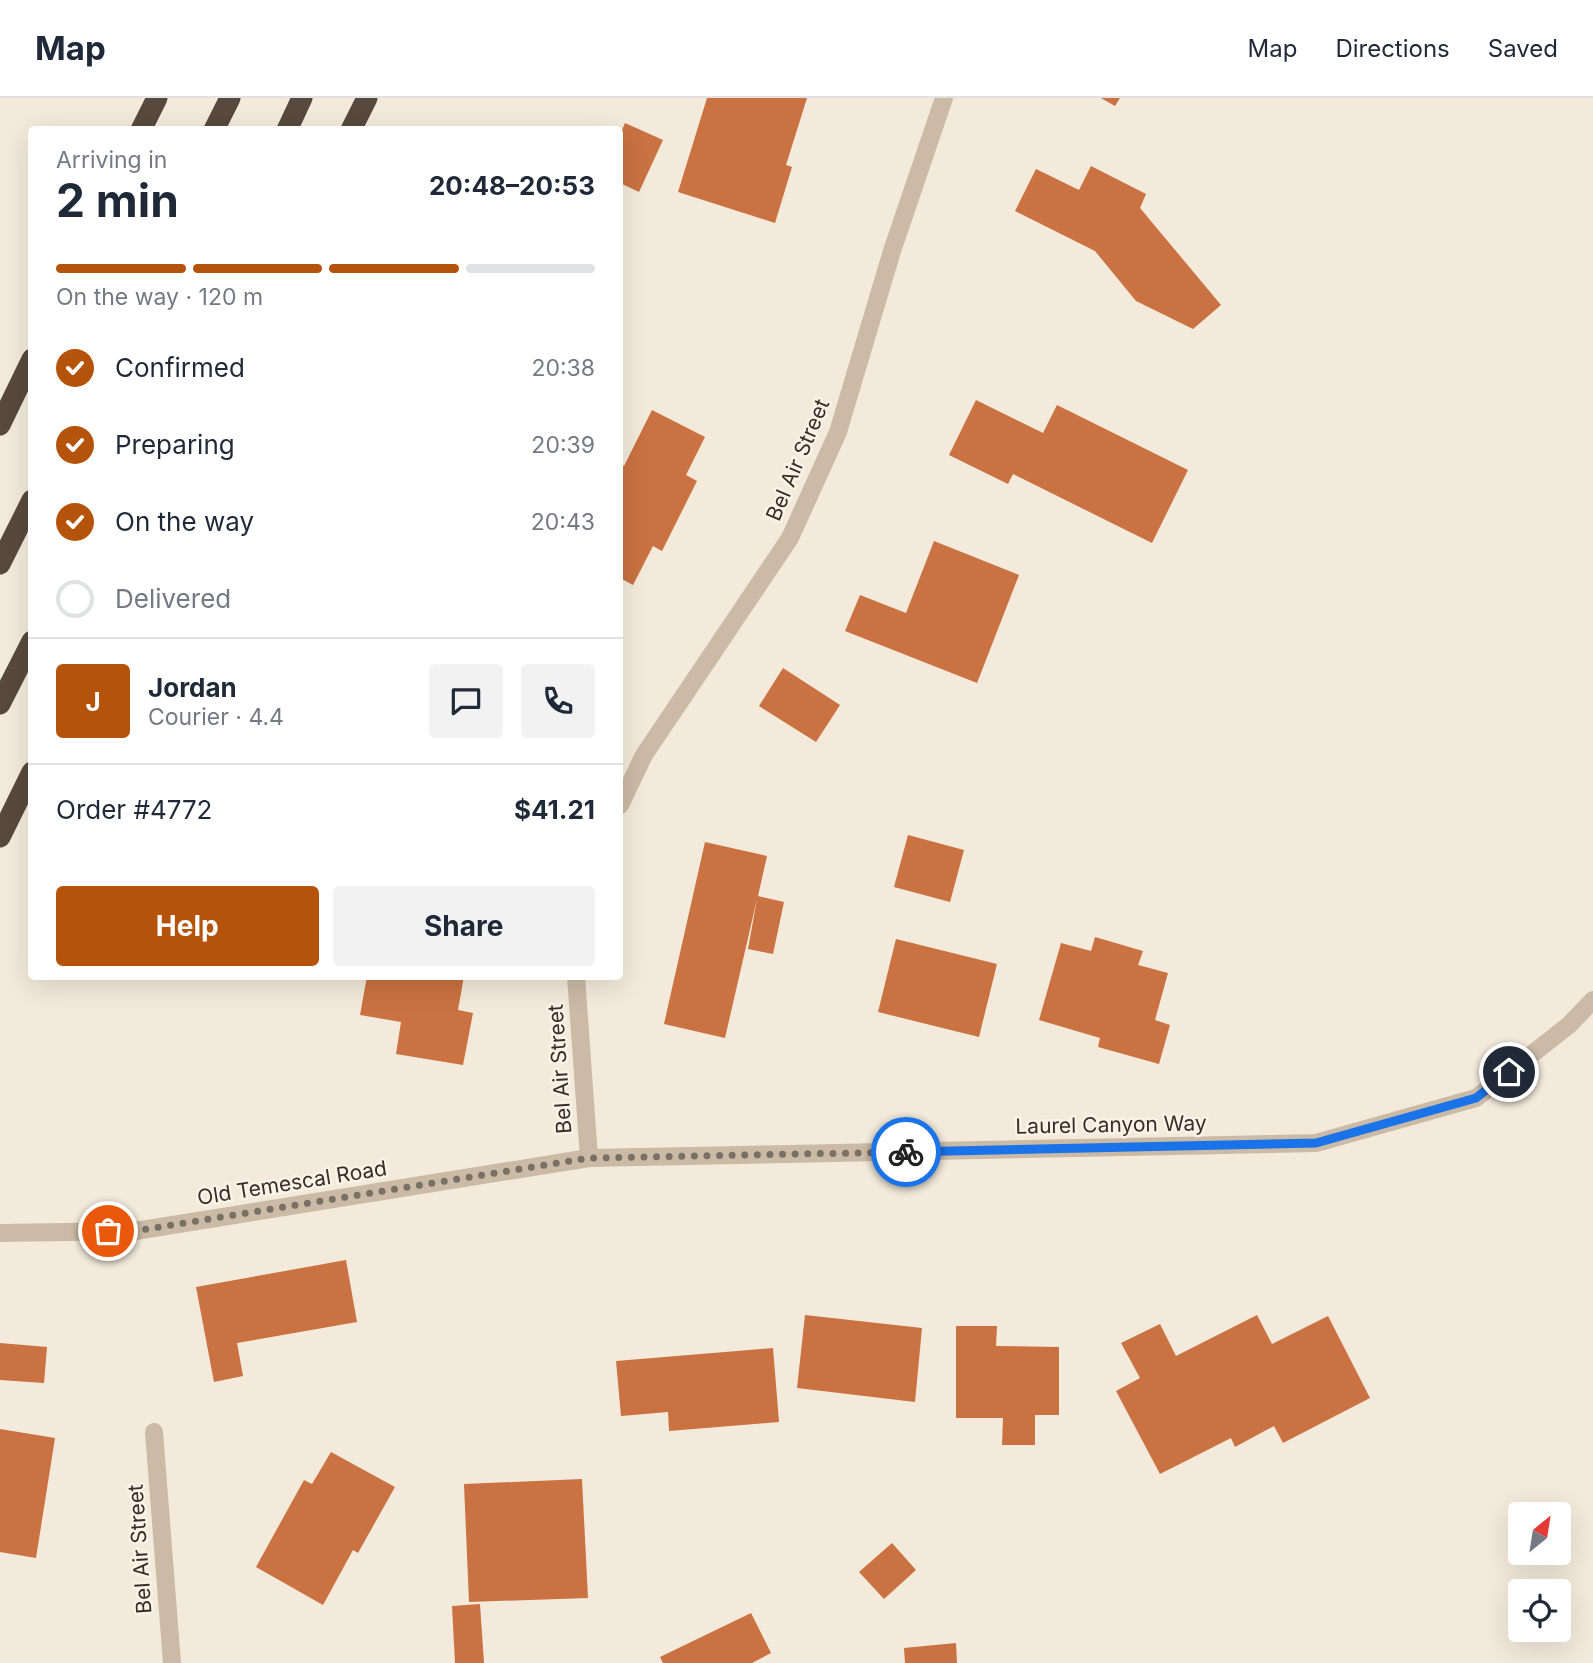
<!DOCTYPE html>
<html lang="en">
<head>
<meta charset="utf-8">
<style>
  body { margin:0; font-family:Inter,sans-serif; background:#f2f2f3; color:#1f2937; height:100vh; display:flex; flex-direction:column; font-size:26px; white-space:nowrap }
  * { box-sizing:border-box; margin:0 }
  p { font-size:23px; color:#747a83 }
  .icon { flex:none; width:38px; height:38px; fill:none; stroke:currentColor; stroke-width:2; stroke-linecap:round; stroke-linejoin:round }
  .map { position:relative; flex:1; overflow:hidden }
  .sheet { position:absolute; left:28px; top:28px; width:595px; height:854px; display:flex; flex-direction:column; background:#fff; border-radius:7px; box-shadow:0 7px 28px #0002 }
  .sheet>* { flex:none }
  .needle { width:46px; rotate:30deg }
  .fabs { position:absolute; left:1508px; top:1404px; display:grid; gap:14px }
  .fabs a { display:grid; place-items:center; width:63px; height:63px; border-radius:7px; background:#fff; box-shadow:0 7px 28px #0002; font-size:35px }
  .pin { position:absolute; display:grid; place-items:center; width:60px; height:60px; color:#fff; margin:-30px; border:4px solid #fff; border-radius:50%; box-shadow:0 2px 7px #0007 }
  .courier { position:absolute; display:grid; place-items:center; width:70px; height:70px; margin:-35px; border:5px solid #1a73e8; border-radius:50%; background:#fff; color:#222; box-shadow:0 2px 9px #0007 }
  .headline em { font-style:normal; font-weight:700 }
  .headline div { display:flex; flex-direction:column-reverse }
  .headline { display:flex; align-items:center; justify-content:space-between; height:119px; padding:0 28px }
  h1 { font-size:46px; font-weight:700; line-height:52px }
  .bar { display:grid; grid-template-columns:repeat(4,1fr); gap:10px 7px; align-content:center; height:84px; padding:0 28px }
  .bar i { height:9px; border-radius:5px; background:#e0e1e3 }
  .bar .active { background:#b45309 }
  .bar p { grid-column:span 4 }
  .line { display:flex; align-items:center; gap:18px; padding:0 28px; border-top:2px solid #e0e1e3 }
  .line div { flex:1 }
  .round { display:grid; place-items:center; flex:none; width:74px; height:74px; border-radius:7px; background:#f2f2f3 }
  ol { padding:0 28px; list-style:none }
  li { display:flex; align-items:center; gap:21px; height:77px }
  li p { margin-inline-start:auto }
  li .icon { padding:7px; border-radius:50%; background:#b45309; color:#fff; stroke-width:4 }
  li:last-child { color:#747a83 }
  li i { width:38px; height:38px; border:4px solid #e0e1e3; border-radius:50% }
  .action { display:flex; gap:14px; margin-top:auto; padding:14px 28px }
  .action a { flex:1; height:80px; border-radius:7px; background:#b45309; color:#fff; font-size:28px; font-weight:700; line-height:80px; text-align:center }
  .action a+a { background:#f2f2f3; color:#1f2937 }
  header { display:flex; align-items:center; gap:42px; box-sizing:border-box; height:98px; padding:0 35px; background:#fff; border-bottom:2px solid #e0e1e3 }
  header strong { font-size:33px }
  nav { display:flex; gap:38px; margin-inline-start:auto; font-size:24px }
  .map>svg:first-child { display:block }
</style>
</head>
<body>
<header>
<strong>Map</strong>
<nav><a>Map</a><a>Directions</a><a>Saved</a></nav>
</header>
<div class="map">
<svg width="1593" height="1565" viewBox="0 0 1593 1565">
  <rect width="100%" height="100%" fill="#f3eadb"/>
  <g fill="#ca7241">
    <polygon points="707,0 807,0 786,67 792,69 775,125 678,94"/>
    <polygon points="1101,0 1120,0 1115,8"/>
    <polygon points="625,25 663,42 639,94 620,85 620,37"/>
    <polygon points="1091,68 1146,96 1140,110 1221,207 1193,231 1136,203 1095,153 1015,113 1036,71 1079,92"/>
    <polygon points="976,302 1043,335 1057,307 1188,372 1152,445 1013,376 1008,386 949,357"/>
    <polygon points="652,312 705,339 686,377 697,383 662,453 653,448 633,487 620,480 620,366 624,368"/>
    <polygon points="934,443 1019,477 977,585 845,533 860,497 906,515"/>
    <polygon points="783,570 840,607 816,644 759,608"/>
    <polygon points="908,737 964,752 950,804 894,789"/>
    <polygon points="705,744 767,758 758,798 784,804 773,856 748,851 757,801 725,940 664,926"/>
    <polygon points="1095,839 1143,853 1138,867 1168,875 1155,922 1170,927 1159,966 1098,949 1100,940 1039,922 1061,845 1091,853"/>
    <polygon points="896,841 997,866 979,939 878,914"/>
    <polygon points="367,878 464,878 458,912 473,915 463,967 396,956 401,924 360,917"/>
    <polygon points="346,1162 357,1224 237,1245 243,1278 214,1284 196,1189"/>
    <polygon points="805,1217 922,1230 915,1304 797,1290"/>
    <polygon points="1257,1217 1272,1246 1328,1218 1370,1300 1283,1345 1274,1328 1235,1349 1231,1340 1160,1376 1116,1293 1140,1280 1121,1245 1160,1226 1176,1258"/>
    <polygon points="956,1228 997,1228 996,1248 1059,1249 1059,1317 1035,1317 1035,1347 1002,1347 1003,1320 956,1320"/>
    <polygon points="0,1245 47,1249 44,1285 0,1282"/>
    <polygon points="773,1250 779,1324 669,1333 668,1314 621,1318 616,1263"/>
    <polygon points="0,1331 55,1340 36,1460 0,1454"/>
    <polygon points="331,1354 395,1389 358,1455 353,1452 323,1507 256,1469 304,1382 312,1386"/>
    <polygon points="582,1381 588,1500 469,1504 464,1386"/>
    <polygon points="892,1445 916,1472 884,1501 859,1474"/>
    <polygon points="480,1506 484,1565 455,1565 452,1508"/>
    <polygon points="751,1515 771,1555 752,1565 663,1565 660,1559"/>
    <polygon points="956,1545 957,1565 905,1565 904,1550"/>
  </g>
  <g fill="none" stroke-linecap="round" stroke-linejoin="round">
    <g stroke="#cbbba6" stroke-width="18">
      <polyline points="620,707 644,657 790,440 838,334 892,153 944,0"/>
      <polyline points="576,878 589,1060"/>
      <polyline points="0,1135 135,1133 589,1060 1316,1045 1476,1000 1569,927 1593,902"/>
      <polyline points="154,1334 172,1565"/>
    </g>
    <g stroke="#58493e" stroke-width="21">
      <polyline points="141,32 157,0"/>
      <polyline points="214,32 230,0"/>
      <polyline points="287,32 302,0"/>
      <polyline points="351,32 367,0"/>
      <polyline points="0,327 32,261"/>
      <polyline points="0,466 32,402"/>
      <polyline points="0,606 32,543"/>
      <polyline points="0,739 32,674"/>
    </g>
  </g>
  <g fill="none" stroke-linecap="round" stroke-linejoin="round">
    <polyline stroke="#797066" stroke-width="7" stroke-dasharray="0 12.6" points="108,1133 135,1133 589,1060 906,1054"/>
    <polyline stroke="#1a73e8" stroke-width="9" points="906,1054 1316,1045 1476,1000 1509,974"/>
  </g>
  <g text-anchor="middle" stroke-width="5" stroke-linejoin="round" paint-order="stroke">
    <g font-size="21" fill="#372e27" stroke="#faf3e7">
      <text transform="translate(798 362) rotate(-67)" y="7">Bel Air Street</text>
      <text transform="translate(560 971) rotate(-94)" y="7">Bel Air Street</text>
      <text transform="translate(1111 1027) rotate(-1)" y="7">Laurel Canyon Way</text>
      <text transform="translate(292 1085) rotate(-9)" y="7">Old Temescal Road</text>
      <text transform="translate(140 1451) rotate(-94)" y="7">Bel Air Street</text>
    </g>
  </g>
</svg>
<div class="fabs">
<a><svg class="needle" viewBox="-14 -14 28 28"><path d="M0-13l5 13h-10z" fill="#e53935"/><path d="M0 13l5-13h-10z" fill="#747a83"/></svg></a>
<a><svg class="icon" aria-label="locate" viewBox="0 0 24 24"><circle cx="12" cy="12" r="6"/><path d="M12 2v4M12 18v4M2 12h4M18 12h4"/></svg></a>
</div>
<div class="pin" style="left:108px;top:1133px;background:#ea580c"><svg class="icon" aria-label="bag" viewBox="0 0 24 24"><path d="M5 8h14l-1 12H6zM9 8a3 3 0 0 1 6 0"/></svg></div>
<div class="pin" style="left:1509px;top:974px;background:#1f2937"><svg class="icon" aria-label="home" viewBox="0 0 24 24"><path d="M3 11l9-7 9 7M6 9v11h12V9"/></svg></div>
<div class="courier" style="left:906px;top:1054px"><svg class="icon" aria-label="bike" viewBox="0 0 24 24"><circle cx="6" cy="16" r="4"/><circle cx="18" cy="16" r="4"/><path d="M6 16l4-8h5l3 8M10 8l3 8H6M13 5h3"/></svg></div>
<section class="sheet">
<div class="headline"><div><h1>2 min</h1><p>Arriving in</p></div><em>20:48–20:53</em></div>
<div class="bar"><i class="active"></i><i class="active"></i><i class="active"></i><i></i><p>On the way · 120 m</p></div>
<ol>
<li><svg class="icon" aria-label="check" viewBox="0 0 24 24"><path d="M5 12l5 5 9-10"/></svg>Confirmed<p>20:38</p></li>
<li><svg class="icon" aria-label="check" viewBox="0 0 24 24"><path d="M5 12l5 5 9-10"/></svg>Preparing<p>20:39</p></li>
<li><svg class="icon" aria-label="check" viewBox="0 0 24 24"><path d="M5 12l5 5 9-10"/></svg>On the way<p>20:43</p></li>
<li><i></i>Delivered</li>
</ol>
<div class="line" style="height:126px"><b class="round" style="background:#b45309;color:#fff">J</b><div><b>Jordan</b><p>Courier · 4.4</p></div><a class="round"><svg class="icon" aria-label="chat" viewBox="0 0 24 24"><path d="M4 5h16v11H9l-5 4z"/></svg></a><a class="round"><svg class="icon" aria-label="phone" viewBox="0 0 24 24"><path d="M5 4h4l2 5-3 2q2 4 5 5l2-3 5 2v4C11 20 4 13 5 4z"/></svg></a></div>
<div class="line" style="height:91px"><div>Order #4772</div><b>$41.21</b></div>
<div class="action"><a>Help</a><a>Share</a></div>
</section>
</div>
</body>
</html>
